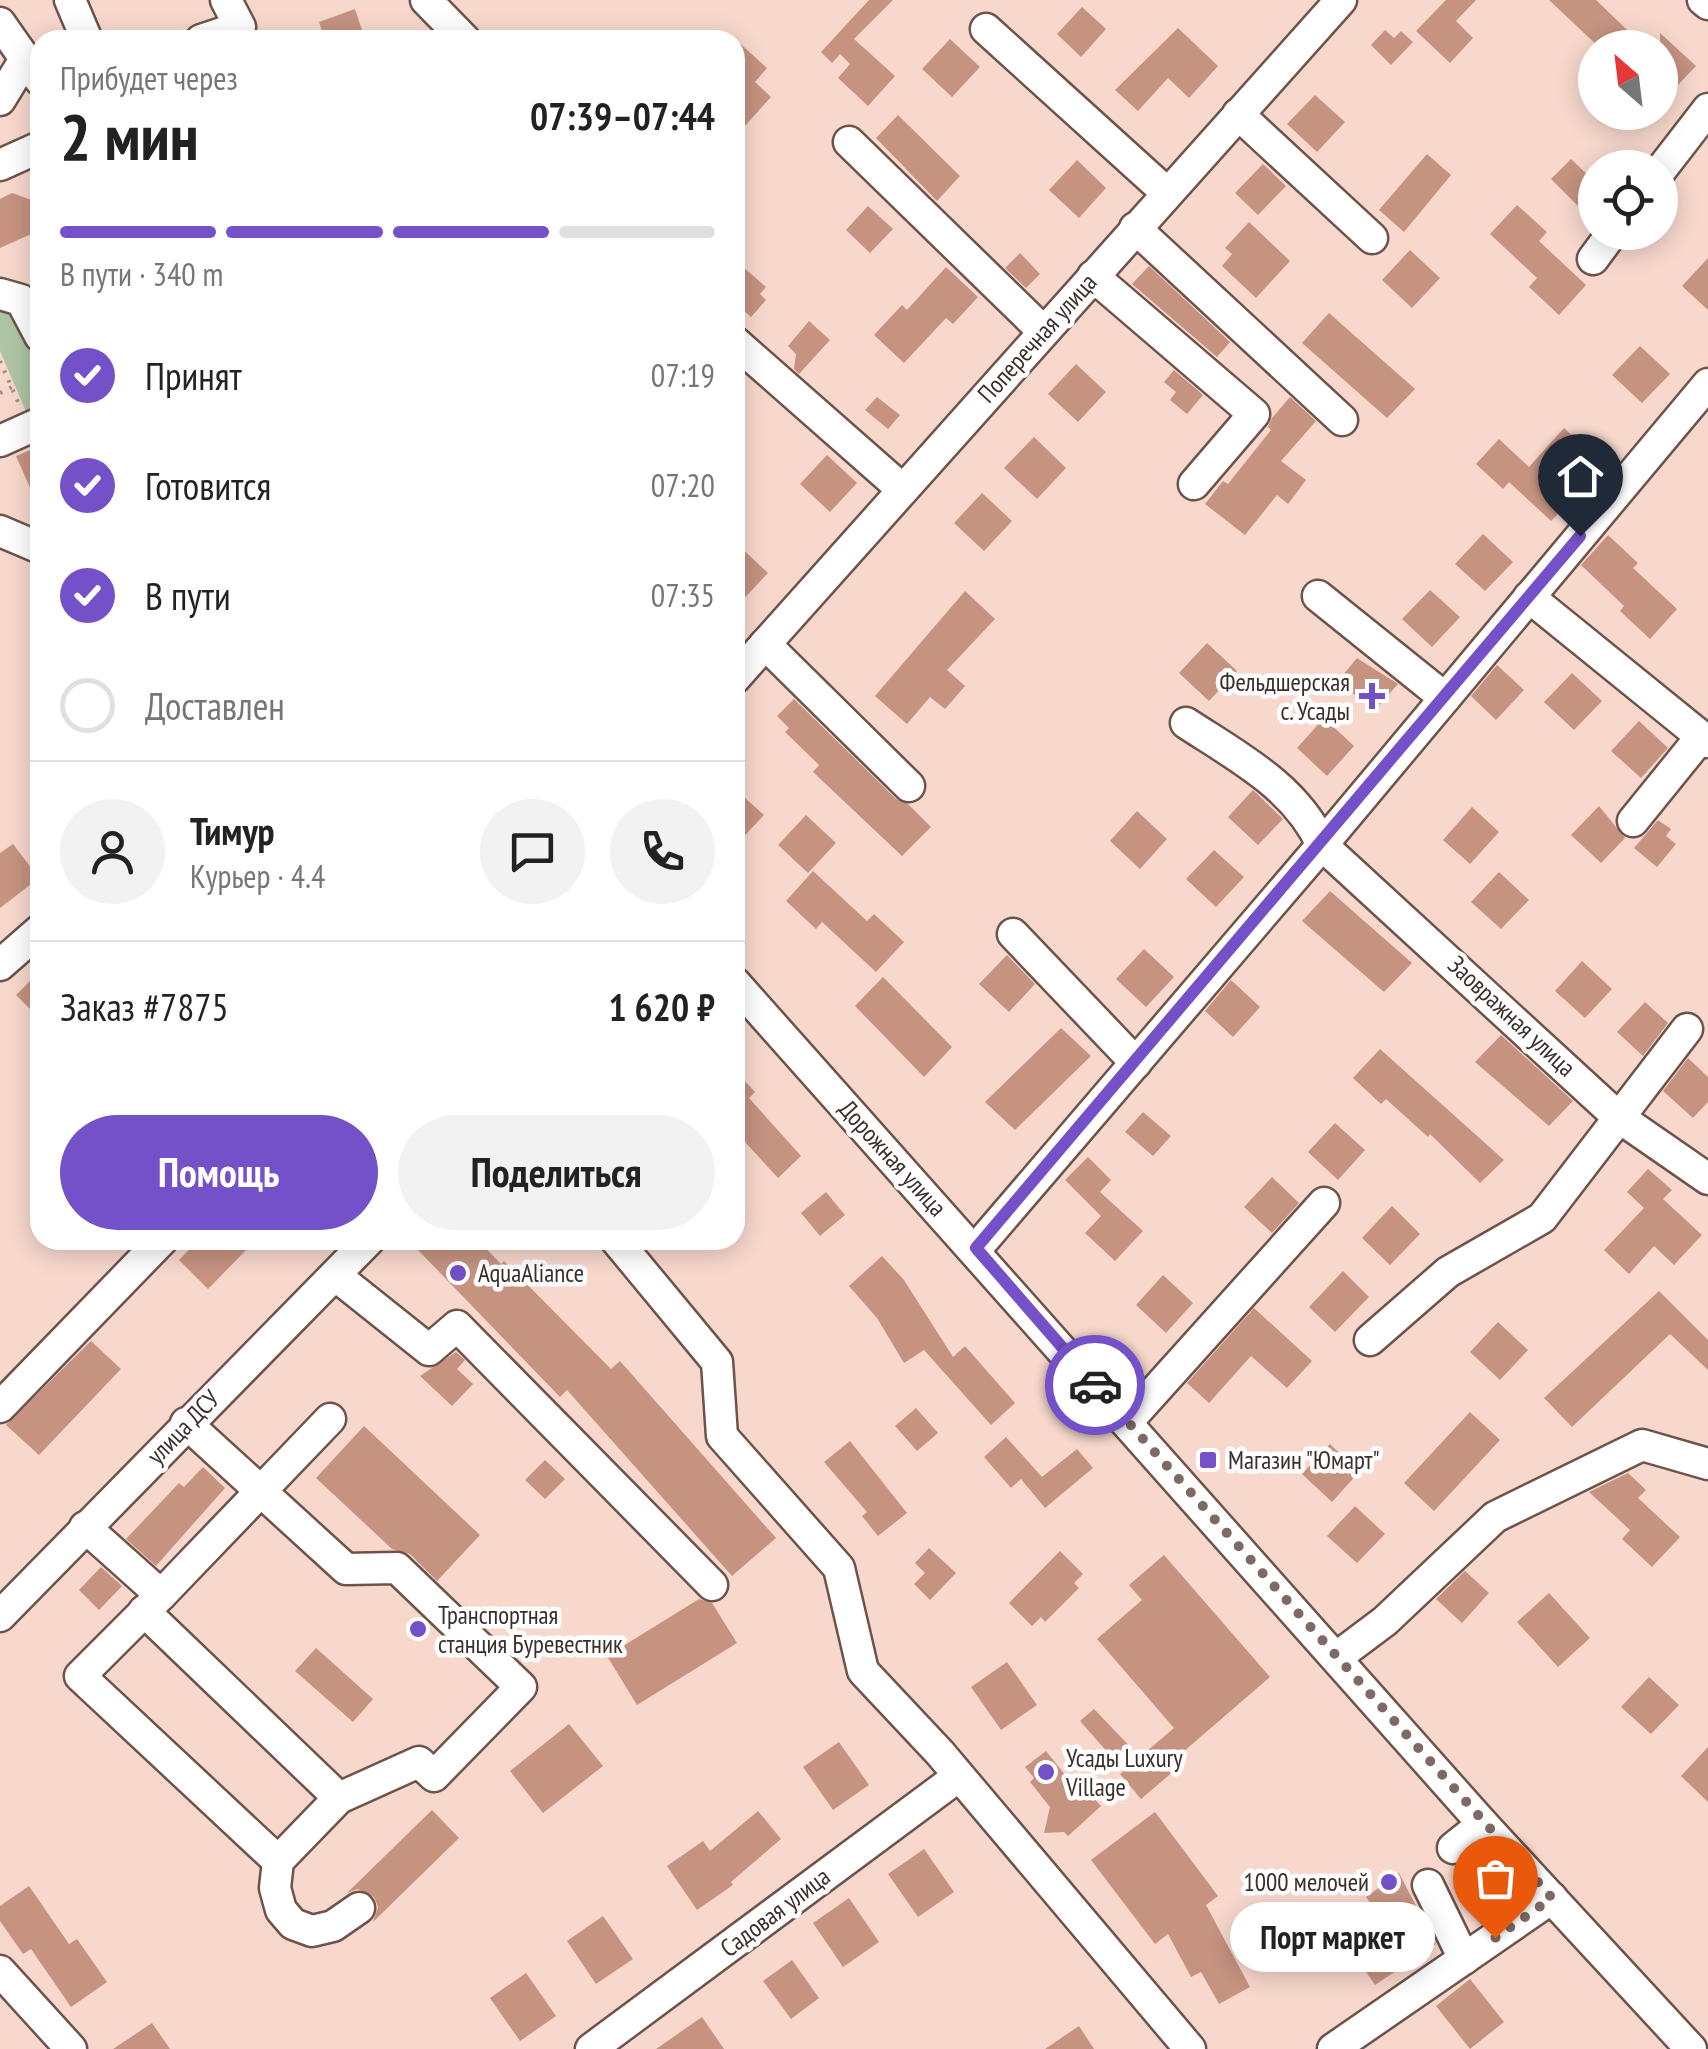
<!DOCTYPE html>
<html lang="ru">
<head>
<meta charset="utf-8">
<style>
  body { margin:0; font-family:"PT Sans Narrow",sans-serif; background:#f2f2f2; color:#222; height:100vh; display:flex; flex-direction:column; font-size:38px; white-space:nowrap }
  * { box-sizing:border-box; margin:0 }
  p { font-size:32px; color:#767676 }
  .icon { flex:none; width:55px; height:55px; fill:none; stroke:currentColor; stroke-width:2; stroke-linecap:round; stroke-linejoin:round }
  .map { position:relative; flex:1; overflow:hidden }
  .sheet { position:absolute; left:30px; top:30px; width:715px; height:1220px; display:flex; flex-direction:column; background:#fff; border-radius:30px; box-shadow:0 5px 25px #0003 }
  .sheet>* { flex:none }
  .needle { width:65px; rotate:332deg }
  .tools { position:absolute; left:1578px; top:30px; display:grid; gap:20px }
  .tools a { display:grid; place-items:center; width:100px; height:100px; border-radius:50%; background:#fff; box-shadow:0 5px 25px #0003; font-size:50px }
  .pin { position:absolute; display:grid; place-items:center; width:85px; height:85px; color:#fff; margin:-102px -42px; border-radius:50% 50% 50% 0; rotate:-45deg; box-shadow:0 0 10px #0007 }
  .pin .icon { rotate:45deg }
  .courier { position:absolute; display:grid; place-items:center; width:100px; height:100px; margin:-50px; border:8px solid #7450c9; border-radius:50%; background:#fff; color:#222; box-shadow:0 2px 12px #0007 }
  .bubble { position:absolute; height:70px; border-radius:35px; background:#fff; box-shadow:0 5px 25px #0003; font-size:32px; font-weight:800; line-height:70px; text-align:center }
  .headline em { font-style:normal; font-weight:800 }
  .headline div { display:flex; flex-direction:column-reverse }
  .headline { display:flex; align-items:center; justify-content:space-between; height:170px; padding:0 30px }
  h1 { font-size:65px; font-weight:800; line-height:75px }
  .bar { display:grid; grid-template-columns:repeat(4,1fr); gap:15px 10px; align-content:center; height:120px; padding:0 30px }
  .bar i { height:12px; border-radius:8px; background:#e0e0e0 }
  .bar .active { background:#7450c9 }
  .bar p { grid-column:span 4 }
  .line { display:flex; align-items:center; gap:25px; padding:0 30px; border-top:2px solid #e0e0e0 }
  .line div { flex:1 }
  .round { display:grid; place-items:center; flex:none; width:105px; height:105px; border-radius:52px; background:#f2f2f2 }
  ol { padding:0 30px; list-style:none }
  li { display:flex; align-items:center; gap:30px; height:110px }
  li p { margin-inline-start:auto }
  li .icon { padding:10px; border-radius:50%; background:#7450c9; color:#fff; stroke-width:4 }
  li:last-child { color:#767676 }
  li i { width:55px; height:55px; border:5px solid #e0e0e0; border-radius:50% }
  .action { display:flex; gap:20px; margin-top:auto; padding:20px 30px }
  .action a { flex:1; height:115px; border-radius:60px; background:#7450c9; color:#fff; font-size:40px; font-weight:800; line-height:115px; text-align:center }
  .action a+a { background:#f2f2f2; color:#222 }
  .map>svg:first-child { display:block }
</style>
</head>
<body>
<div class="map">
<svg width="1708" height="2049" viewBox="0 0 1708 2049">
  <rect width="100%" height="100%" fill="#f8d8cd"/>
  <path fill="#aec5a5" d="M0,303C33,327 40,371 40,410L28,416L0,351Z"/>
  <g fill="#c69381">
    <polygon points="869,0 893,0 854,39 895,76 868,106 838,78 850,64 840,54 832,63 821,52"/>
    <polygon points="1446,0 1476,0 1456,21 1473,38 1450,63 1416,31"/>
    <polygon points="1549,0 1596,0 1646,48 1600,48"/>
    <polygon points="1082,7 1106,29 1081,57 1057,34"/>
    <polygon points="355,9 364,36 325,40 319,22"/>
    <polygon points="1178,28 1218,66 1189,98 1168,78 1138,111 1115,90"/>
    <polygon points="1385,30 1394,38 1401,31 1413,42 1391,65 1371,45"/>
    <polygon points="1660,33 1696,66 1660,104"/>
    <polygon points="735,39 767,68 755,82 771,97 735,137"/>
    <polygon points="950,39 980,67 952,97 922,69"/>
    <polygon points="1315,95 1345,122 1317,152 1287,124"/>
    <polygon points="898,115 960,176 937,201 876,138"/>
    <polygon points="1427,154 1451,175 1404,232 1379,210"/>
    <polygon points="1571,159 1595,182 1595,189 1578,206 1551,179"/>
    <polygon points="1077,160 1106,188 1079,218 1049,190"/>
    <polygon points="1263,164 1286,186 1258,215 1235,193"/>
    <polygon points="12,193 40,203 40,230 0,248 0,199"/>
    <polygon points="1517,205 1547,232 1539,241 1586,285 1559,315 1529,287 1537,278 1490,234"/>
    <polygon points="868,206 893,229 870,253 846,230"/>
    <polygon points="1249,222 1290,261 1256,298 1222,266 1232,254 1225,248"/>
    <polygon points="1410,250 1440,278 1412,308 1382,280"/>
    <polygon points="1020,253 1040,274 1026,288 1005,268"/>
    <polygon points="1708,258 1708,310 1682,286"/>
    <polygon points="735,260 766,287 760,294 766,300 751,317 735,303"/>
    <polygon points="1149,266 1230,342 1217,357 1132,284"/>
    <polygon points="946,267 978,297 953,324 946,318 904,363 874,335 902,305 907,310"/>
    <polygon points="1329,313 1415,389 1387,418 1302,343"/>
    <polygon points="809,321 830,340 799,374 794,369 796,354 788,346"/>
    <polygon points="1640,346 1670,374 1642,403 1612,375"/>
    <polygon points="1076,364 1106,392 1078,422 1048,394"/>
    <polygon points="1174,370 1203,395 1187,414 1170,400 1176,392 1164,382"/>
    <polygon points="877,397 900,415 888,429 865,410"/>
    <polygon points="1290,397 1316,421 1281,461 1306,480 1288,504 1277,495 1245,535 1205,504 1223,481 1228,484 1271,430 1268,427 1272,418"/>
    <polygon points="1564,428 1594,456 1558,494 1568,504 1551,521 1509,482 1503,489 1476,464 1499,439 1529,467"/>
    <polygon points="1034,437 1066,468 1037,499 1004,468"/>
    <polygon points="40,446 40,510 16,456"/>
    <polygon points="827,455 857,483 830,512 800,484"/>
    <polygon points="982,493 1012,521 984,551 954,523"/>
    <polygon points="1483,534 1513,562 1485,591 1455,564"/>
    <polygon points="1608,535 1638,563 1633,568 1677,609 1650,639 1620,611 1624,606 1581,565"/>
    <polygon points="735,542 768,573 735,608"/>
    <polygon points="1430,590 1460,617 1432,647 1402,619"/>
    <polygon points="965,591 995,619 947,670 965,686 945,709 930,697 907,724 875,696"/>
    <polygon points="1207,643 1237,671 1209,701 1179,673"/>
    <polygon points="1357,658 1398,684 1374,711 1338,681"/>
    <polygon points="1497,665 1524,690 1496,720 1471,696"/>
    <polygon points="1572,673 1602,701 1574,730 1544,702"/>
    <polygon points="794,699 896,799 908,804 931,827 902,856 813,772 819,765 785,732 789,728 777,716"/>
    <polygon points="1324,718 1354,746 1327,776 1297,748"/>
    <polygon points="1639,721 1668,748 1641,778 1611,751"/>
    <polygon points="735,789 764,815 735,846"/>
    <polygon points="1253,790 1283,819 1258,845 1228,817"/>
    <polygon points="1599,806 1625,838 1601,863 1571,835"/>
    <polygon points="1472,807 1499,832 1470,864 1443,840"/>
    <polygon points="1137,811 1167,839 1140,869 1110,841"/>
    <polygon points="806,815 836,843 808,873 778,845"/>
    <polygon points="1658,820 1671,829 1666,836 1676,844 1657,867 1634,848"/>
    <polygon points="13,844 39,878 0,908 0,853"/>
    <polygon points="1214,850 1244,877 1216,907 1186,879"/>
    <polygon points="813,871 867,921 874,914 904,942 876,972 822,922 816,929 786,901"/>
    <polygon points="1499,872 1529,900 1501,929 1471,902"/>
    <polygon points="1330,891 1412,963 1384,992 1302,921"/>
    <polygon points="1144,949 1174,977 1146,1007 1116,979"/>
    <polygon points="1007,955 1035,984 1009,1012 979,984"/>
    <polygon points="1582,961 1612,989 1585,1018 1555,991"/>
    <polygon points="40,971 40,1019 16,995"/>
    <polygon points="883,977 952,1047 924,1077 855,1006"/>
    <polygon points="1231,980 1260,1007 1233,1037 1205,1011"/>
    <polygon points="1645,1002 1668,1023 1643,1056 1617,1032"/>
    <polygon points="1061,1028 1091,1056 1015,1130 985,1102"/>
    <polygon points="1501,1035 1573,1101 1549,1126 1475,1062"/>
    <polygon points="1380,1049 1504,1160 1480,1183 1430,1134 1428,1137 1386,1099 1381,1104 1353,1078"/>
    <polygon points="1688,1058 1708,1077 1708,1102 1693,1118 1663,1091"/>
    <polygon points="735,1070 755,1092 749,1098 801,1156 778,1178 735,1131"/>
    <polygon points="1143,1112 1171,1136 1153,1156 1125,1132"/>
    <polygon points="1335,1123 1365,1150 1338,1180 1308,1152"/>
    <polygon points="1088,1157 1111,1180 1100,1192 1143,1231 1115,1261 1085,1233 1101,1216 1065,1180"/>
    <polygon points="1648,1169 1672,1190 1663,1199 1702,1235 1674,1265 1654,1246 1629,1274 1604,1250 1644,1208 1627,1192"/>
    <polygon points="1272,1177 1299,1203 1272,1233 1244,1207"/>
    <polygon points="826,1192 845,1215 820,1236 801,1213"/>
    <polygon points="1392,1206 1420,1234 1390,1265 1362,1238"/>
    <polygon points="198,1240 256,1240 208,1289 179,1260"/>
    <polygon points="426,1240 478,1240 501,1264 504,1261 611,1369 620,1361 776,1538 732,1576 567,1390 560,1397 417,1249"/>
    <polygon points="882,1256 904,1280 953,1357 965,1346 1015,1403 991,1425 924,1350 904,1363 877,1318 849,1286"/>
    <polygon points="1343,1271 1369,1297 1335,1332 1309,1307"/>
    <polygon points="1163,1275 1193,1303 1166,1333 1136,1305"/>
    <polygon points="1659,1291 1708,1340 1708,1370 1670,1334 1572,1427 1544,1398"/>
    <polygon points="1254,1308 1312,1361 1287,1388 1251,1356 1209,1403 1187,1383"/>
    <polygon points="1498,1322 1528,1350 1500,1380 1470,1352"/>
    <polygon points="91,1341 121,1369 39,1455 6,1425"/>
    <polygon points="456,1352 465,1360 457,1369 473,1384 452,1406 420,1376"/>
    <polygon points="916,1408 938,1433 917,1451 895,1426"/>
    <polygon points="1470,1412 1500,1440 1434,1511 1404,1483"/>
    <polygon points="364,1426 480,1535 437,1581 410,1554 392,1549 316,1478"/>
    <polygon points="1006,1437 1042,1477 1077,1449 1093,1468 1045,1508 1021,1479 1011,1488 984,1457"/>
    <polygon points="850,1441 907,1513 878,1536 862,1516 867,1512 824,1462"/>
    <polygon points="1330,1444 1359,1472 1332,1502 1302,1474"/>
    <polygon points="545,1460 565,1479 545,1499 525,1480"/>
    <polygon points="203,1467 225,1488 156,1566 126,1539 179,1483 184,1487"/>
    <polygon points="1628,1473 1646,1490 1638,1498 1680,1537 1652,1567 1622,1539 1630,1530 1589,1492"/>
    <polygon points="1355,1506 1385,1534 1357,1563 1327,1536"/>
    <polygon points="929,1548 956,1573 930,1600 914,1584 925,1573 915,1563"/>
    <polygon points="1060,1551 1083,1574 1074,1583 1079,1588 1045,1622 1041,1617 1032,1626 1009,1603"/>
    <polygon points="1164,1555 1270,1677 1168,1765 1174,1771 1141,1799 1120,1774 1124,1771 1080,1721 1094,1709 1140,1757 1174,1728 1097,1639 1142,1600 1129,1585"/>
    <polygon points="101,1567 122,1586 99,1610 79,1590"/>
    <polygon points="1465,1571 1489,1593 1462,1623 1436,1599"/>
    <polygon points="1549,1593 1590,1638 1558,1667 1517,1622"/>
    <polygon points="699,1599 712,1603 737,1643 637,1705 607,1656"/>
    <polygon points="316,1648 373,1699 353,1722 295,1671"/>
    <polygon points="1007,1662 1037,1705 1001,1730 971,1687"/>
    <polygon points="1649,1677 1679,1705 1651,1734 1621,1707"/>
    <polygon points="569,1724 603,1766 543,1813 510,1771"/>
    <polygon points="839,1742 869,1785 833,1810 803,1767"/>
    <polygon points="1708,1747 1708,1802 1681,1776"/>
    <polygon points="1046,1751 1074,1786 1079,1782 1101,1806 1068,1836 1064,1832 1044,1833 1050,1807 1030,1782 1034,1778 1025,1767"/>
    <polygon points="432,1810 459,1838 373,1922 378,1907 374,1897 358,1889 347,1893"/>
    <polygon points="758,1811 781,1839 731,1882 733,1885 697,1910 667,1866 703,1841 710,1851"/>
    <polygon points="1155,1812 1218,1896 1206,1905 1250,1987 1219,2004 1201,1972 1191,1977 1168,1934 1155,1944 1091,1860"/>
    <polygon points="924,1849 954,1892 918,1917 888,1874"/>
    <polygon points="1399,1873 1436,1944 1375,1985 1350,1948 1385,1924 1366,1897"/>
    <polygon points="29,1886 69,1944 77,1939 107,1982 71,2007 31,1949 23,1954 0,1921 0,1906"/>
    <polygon points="849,1898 879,1942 843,1967 813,1923"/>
    <polygon points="603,1916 633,1959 596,1984 567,1941"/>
    <polygon points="792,1960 819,1998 791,2019 763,1981"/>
    <polygon points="526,1973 556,2016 520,2041 490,1998"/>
    <polygon points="1470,1979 1504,2022 1470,2049 1436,2006"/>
    <polygon points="702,2017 724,2049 656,2049"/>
    <polygon points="152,2023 170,2049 113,2049"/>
    <polygon points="1079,2026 1094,2049 1045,2049"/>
  </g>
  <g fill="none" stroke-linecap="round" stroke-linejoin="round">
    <defs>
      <g id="minor">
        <polyline points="70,0 87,40"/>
        <polyline points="426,0 465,40"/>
        <polyline points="1703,0 1708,4"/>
        <polyline points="0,23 40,80"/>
        <polyline points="986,29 1167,193"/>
        <polyline points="201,40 240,27 226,0"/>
        <polyline points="0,100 25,59"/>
        <polyline points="1238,114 1372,238"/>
        <polyline points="849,142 1043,331"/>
        <polyline points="0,165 40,147"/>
        <polyline points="1660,171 1708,109"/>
        <polyline points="1135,228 1342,420"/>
        <polyline points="1593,259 1613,232"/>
        <polyline points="1093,276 1254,414 1194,484"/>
        <polyline points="0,294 21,300 40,336"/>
        <polyline points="735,342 902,489"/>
        <polyline points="0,441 40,423"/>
        <polyline points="0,531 40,548"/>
        <polyline points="1318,596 1445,698"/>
        <polyline points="1529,597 1708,742"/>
        <polyline points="765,644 909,786"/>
        <polyline points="735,678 1341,0"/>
        <path d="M1186,723C1238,757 1296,787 1322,845L1617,1116L1708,1179"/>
        <polyline points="1633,821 1701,737"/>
        <polyline points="1013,934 1136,1063"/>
        <polyline points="0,965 40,930"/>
        <polyline points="735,983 1483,1824 1691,2049"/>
        <polyline points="616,1240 717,1362 722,1436 839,1568 863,1671 940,1753 1190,2049"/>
        <polyline points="976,1249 1322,845 1708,384"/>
        <polyline points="335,1275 429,1350 457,1326 712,1585"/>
        <polyline points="1370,1340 1448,1272 1542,1218 1687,1029"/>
        <polyline points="0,1407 162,1240"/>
        <polyline points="1127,1422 1324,1203"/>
        <polyline points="186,1423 346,1569 397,1568 521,1687 434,1776 419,1762 339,1798 278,1861 275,1888 281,1910 293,1924 312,1931 333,1926 359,1908"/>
        <polyline points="85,1527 161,1595 80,1676 278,1861"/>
        <polyline points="161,1595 330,1419"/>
        <polyline points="144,1611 339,1798"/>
        <polyline points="0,1616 369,1240"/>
        <polyline points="1337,1657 1385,1621 1495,1517 1642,1445 1708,1464"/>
        <polyline points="1453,1848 1483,1824"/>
        <polyline points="1428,1885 1464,1959"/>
        <polyline points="0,1971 71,2049"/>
        <polyline points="591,2049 959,1776"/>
        <polyline points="1333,2049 1552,1898"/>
      </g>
    </defs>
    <use href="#minor" stroke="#6d5349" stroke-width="35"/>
    <g stroke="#a48d85" stroke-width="4" stroke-dasharray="2.5 8" stroke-linecap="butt">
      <polyline points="0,361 18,402"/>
      <polyline points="0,393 12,387"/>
    </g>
    <use href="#minor" stroke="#fff" stroke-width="30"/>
  </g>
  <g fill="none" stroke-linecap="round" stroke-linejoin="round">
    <polyline stroke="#7d6a64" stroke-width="10" stroke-dasharray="0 18" points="1095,1385 1552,1898 1495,1938"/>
    <polyline stroke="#7450c9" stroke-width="12" points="1095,1385 976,1248 1580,536"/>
  </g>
  <g fill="#7450c9" stroke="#fff" stroke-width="4">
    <path d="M1367 681h10v10h10v10h-10v10h-10v-10h-10v-10h10z"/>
    <circle cx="458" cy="1273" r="10"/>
    <rect x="1198" y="1450" width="20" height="20" rx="5"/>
    <circle cx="418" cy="1629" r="10"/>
    <circle cx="1046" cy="1772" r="10"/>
    <circle cx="1389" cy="1882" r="10"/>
  </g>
  <g text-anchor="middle" stroke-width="9" stroke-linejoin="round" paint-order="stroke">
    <g font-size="25" fill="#3b2f2b" stroke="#fff">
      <text transform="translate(1037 338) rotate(-48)" y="9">Поперечная улица</text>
      <text transform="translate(1512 1016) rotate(43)" y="9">Заовражная улица</text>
      <text transform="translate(893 1158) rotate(48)" y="9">Дорожная улица</text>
      <text transform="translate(183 1427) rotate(-46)" y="9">улица ДСУ</text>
      <text transform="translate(775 1912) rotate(-37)" y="9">Садовая улица</text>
    </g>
    <g font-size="25" fill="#3b2f2b" stroke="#fff" text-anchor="start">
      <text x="1350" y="691" text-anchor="end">Фельдшерская<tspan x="1350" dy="29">с. Усады</tspan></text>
      <text x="478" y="1282">AquaAliance</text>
      <text x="1228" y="1469">Магазин "Юмарт"</text>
      <text x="438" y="1624">Транспортная<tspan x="438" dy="29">станция Буревестник</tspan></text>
      <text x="1066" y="1767">Усады Luxury<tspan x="1066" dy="29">Village</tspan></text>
      <text x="1369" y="1891" text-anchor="end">1000 мелочей</text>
    </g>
  </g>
</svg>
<div class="tools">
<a><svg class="needle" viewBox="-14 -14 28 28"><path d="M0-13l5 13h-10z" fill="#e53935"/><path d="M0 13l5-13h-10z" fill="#767676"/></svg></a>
<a><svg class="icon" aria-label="locate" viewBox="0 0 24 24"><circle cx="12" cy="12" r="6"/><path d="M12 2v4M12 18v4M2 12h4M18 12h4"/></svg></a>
</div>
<div class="pin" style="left:1495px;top:1938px;background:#ea580c"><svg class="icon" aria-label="bag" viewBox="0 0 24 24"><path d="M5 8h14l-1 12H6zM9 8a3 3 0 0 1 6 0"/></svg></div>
<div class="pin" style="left:1580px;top:536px;background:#1f2937"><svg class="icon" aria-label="home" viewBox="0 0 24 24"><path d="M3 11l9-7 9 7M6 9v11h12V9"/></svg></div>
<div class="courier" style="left:1095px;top:1385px"><svg class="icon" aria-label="car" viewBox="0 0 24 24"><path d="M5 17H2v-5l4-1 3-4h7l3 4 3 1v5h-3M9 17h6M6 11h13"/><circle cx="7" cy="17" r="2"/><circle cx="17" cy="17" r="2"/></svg></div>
<div class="bubble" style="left:1230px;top:1902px;width:205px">Порт маркет</div>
<section class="sheet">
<div class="headline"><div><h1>2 мин</h1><p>Прибудет через</p></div><em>07:39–07:44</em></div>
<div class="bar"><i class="active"></i><i class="active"></i><i class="active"></i><i></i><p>В пути · 340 m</p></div>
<ol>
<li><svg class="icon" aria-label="check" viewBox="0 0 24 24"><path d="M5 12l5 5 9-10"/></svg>Принят<p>07:19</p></li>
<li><svg class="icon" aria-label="check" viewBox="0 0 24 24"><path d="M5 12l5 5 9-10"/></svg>Готовится<p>07:20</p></li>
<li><svg class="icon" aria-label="check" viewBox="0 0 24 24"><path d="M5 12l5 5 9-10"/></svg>В пути<p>07:35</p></li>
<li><i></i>Доставлен</li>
</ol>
<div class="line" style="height:180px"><a class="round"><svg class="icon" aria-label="person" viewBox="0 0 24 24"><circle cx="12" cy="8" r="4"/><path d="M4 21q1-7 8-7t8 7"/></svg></a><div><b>Тимур</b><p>Курьер · 4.4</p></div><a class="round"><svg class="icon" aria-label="chat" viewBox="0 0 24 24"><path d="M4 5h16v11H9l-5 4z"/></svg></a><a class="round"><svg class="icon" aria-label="phone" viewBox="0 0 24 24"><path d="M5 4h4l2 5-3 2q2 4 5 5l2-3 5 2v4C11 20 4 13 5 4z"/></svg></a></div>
<div class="line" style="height:130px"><div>Заказ #7875</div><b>1 620 ₽</b></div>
<div class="action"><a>Помощь</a><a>Поделиться</a></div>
</section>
</div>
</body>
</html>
